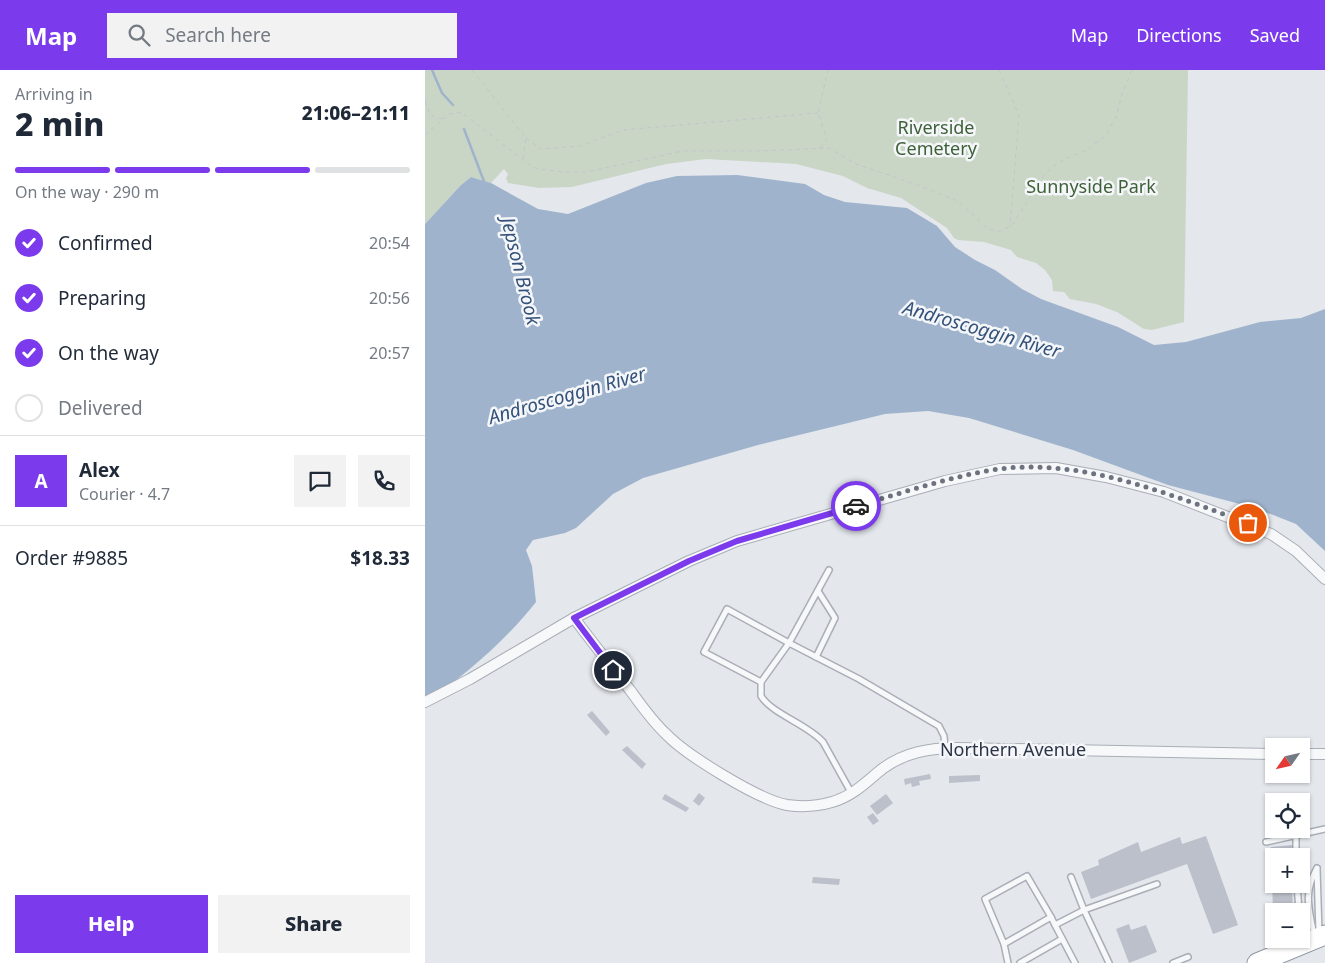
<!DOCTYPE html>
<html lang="en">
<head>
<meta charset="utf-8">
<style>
  body { margin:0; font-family:"Noto Sans",sans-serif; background:#f2f2f3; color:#1f2937; height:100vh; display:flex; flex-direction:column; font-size:19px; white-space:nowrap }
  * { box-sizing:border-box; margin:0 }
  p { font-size:16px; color:#747a83 }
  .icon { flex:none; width:28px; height:28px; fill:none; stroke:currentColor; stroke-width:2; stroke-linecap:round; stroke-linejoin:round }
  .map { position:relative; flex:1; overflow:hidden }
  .sheet { display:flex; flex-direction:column; background:#fff; width:425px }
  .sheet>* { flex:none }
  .needle { width:32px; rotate:236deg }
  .tools { position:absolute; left:840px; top:668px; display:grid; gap:10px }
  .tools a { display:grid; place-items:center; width:45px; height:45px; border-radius:0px; background:#fff; box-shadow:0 1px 4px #0004; font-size:25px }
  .pin { position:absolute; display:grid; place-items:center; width:42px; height:42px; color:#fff; margin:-21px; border:2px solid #fff; border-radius:50%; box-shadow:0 1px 5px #0007 }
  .courier { position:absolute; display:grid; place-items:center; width:50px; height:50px; margin:-25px; border:4px solid #7c3aed; border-radius:50%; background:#fff; color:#222; box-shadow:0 1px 6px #0007 }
  .headline em { font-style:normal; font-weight:800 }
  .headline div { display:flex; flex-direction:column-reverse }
  .headline { display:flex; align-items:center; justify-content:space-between; height:85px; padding:0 15px }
  h1 { font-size:32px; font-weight:800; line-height:38px }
  .bar { display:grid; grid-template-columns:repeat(4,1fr); gap:8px 5px; align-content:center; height:60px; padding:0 15px }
  .bar i { height:6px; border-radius:4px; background:#e0e1e3 }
  .bar .active { background:#7c3aed }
  .bar p { grid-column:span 4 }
  .line { display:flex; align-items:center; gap:12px; padding:0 15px; border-top:1px solid #e0e1e3 }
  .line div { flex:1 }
  .round { display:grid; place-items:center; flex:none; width:52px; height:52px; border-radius:0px; background:#f2f2f3 }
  ol { padding:0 15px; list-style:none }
  li { display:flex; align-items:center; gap:15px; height:55px }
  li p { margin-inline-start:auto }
  li .icon { padding:5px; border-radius:50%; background:#7c3aed; color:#fff; stroke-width:4 }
  li:last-child { color:#747a83 }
  li i { width:28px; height:28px; border:2px solid #e0e1e3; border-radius:50% }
  .action { display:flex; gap:10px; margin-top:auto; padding:10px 15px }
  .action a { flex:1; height:58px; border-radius:0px; background:#7c3aed; color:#fff; font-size:20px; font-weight:800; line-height:58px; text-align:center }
  .action a+a { background:#f2f2f3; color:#1f2937 }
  header { display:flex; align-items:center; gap:30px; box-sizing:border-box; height:70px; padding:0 25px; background:#7c3aed; color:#fff }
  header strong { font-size:24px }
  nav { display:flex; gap:28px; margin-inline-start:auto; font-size:18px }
  .search { width:350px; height:45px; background:#f2f2f3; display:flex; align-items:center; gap:12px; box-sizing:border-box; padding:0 18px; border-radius:0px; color:#747a83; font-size:19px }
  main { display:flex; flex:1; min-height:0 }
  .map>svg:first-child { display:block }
</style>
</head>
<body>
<header>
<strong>Map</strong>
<div class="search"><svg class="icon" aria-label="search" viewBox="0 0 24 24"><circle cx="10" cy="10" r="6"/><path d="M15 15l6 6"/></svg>Search here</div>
<nav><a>Map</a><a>Directions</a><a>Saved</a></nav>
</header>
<main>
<section class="sheet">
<div class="headline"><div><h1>2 min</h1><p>Arriving in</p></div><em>21:06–21:11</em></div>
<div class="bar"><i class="active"></i><i class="active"></i><i class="active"></i><i></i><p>On the way · 290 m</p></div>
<ol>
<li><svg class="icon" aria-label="check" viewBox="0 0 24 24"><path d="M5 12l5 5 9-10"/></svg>Confirmed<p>20:54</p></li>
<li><svg class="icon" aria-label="check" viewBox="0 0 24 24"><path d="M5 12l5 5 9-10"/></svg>Preparing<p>20:56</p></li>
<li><svg class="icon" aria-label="check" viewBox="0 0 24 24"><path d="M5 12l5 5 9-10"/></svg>On the way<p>20:57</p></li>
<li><i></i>Delivered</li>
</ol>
<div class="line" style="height:90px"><b class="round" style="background:#7c3aed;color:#fff">A</b><div><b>Alex</b><p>Courier · 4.7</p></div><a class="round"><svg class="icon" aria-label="chat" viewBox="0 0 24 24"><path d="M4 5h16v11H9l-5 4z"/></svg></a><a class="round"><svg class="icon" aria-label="phone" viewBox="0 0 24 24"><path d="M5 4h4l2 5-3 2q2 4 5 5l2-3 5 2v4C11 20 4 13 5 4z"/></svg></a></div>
<div class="line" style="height:65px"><div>Order #9885</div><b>$18.33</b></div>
<div class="action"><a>Help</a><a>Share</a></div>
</section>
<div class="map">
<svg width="900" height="893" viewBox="0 0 900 893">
  <rect width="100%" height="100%" fill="#e4e7ec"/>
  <polygon fill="#c9d6c5" points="0,0 763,0 759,252 727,260 719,259 692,242 671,234 645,229 639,222 628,221 627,210 620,200 611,193 592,187 586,180 559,172 533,170 529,168 522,158 476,128 442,118 418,106 371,94 281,89 241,94 147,117 114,118 83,113 81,108 83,104 79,99 66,113 46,107 36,115 0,154"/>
  <path fill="#9fb4cc" d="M312,105L380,114L399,125L420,132L482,138L512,156L530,177L550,190L570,200L597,219L616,229L693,257L729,275L761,272L835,252L876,248L900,239V481L871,454L830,438L743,415L648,380L544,348L503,341L460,344L333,375L218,408L188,424L151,458L140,463L108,470L101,480L107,496L111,532C82,569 40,606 0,632V154L36,115L46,107L66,113L113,139L143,144L221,113L252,106Z"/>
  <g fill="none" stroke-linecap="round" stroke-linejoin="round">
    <g stroke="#9fb4cc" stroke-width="2.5">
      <polyline points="7,0 17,23 28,35"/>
      <polyline points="39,59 60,114"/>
    </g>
  </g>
  <g fill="#bbc0ca">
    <polygon points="167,641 185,662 181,666 162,645"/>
    <polygon points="202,676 221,694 217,699 197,680"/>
    <polygon points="505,704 506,709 494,711 495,715 487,717 486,713 480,715 479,709"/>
    <polygon points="555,705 555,711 524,713 524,706"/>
    <polygon points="274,723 280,728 274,736 268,731"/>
    <polygon points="240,724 264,738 261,742 237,729"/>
    <polygon points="461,724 468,733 452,745 445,736"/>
    <polygon points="448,743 454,751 448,755 442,747"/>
    <polygon points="781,766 813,855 788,864 762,794 666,829 656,802 674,795 673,790 713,772 716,782 755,767 757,774"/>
    <polygon points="867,775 867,786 849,786 849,814 867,814 868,841 848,841 846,777"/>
    <polygon points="388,807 415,809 414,815 387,813"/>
    <polygon points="704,854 706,860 721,855 732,882 704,893 691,859"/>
  </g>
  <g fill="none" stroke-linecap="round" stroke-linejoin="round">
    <defs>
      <g id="lane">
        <polyline points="391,587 410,548 393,521"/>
        <polyline points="336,612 279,582 302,539 364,573 404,500"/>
        <path d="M427,724L398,672C382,654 347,644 336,626V612L364,573L434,609L514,656L519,666L520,678"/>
        <polyline points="871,767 871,786"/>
        <polyline points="841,772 900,759"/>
        <polyline points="892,799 894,863"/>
        <polyline points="646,807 659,840 630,855 650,893"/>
        <polyline points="872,814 874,841"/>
        <path d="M889,865C884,839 878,823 892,798"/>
        <polyline points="579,874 560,829 602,806 626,847"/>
        <polyline points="583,893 579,874 626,847 630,855"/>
        <polyline points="595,893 637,869"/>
        <polyline points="684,893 659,840 732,814"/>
        <polyline points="748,893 763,887"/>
      </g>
      <g id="street">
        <path d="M149,548C167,572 186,596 205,620C216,635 227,651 241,664C261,685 334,730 362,735C376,737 393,736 407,732C428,726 441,712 457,699C480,682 505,678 532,678L849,684"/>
        <polyline points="0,632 45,609 149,548 264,491 312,471 520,411 575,399 631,398 681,407 739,422 846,464 871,481 900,509"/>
        <polyline points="876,684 900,684"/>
      </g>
      <polyline id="highway" points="832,893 900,865"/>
    </defs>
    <use href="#lane" stroke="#a9aeb7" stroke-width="8"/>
    <use href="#street" stroke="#a9aeb7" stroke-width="12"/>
    <use href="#highway" stroke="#8b94a3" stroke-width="21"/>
    <g stroke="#c2c5cb" stroke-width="1" stroke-dasharray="4 4" stroke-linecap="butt">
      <polyline points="47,0 101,68 98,88"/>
      <polyline points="574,0 594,45 585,157"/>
      <polyline points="0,31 5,45 18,49"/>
      <polyline points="0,65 24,44 36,42 105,95 113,99 139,102 161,102 258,81 332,81 404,78 431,94 498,117 533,131 561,157 570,161 577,161 588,154 616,109 627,97 640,89 662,80 681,65 692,45 697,24 707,0"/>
      <polyline points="101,68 116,79 155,76 198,60 393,43"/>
      <polyline points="395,78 402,69 393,43 403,0"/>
    </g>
    <use href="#lane" stroke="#f7f8fa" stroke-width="5"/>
    <use href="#street" stroke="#f7f8fa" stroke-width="10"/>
    <use href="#highway" stroke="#fff" stroke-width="19"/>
  </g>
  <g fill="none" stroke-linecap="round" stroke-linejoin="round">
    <path stroke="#6c737f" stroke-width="5" stroke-dasharray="0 9" d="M431,436C478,423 526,406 574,399C658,388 746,425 823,453"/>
    <polyline stroke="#7c3aed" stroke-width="6" points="188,600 149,548 264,491 312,471 431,436"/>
  </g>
  <g text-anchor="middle" stroke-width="5" stroke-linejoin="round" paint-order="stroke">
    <g font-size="18" fill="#3f6138" stroke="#f4f6f9">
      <text x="511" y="64">Riverside<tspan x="511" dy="21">Cemetery</tspan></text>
      <text x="666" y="123">Sunnyside Park</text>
    </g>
    <g font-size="18" fill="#2b3445" stroke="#f4f6f9">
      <text x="588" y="686">Northern Avenue</text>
    </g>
    <g font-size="19" font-style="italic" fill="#34527a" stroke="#f4f6f9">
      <text transform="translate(96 201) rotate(76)" y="7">Jepson Brook</text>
      <text transform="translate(557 259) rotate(16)" y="7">Androscoggin River</text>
      <text transform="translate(142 325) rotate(-16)" y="7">Androscoggin River</text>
    </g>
  </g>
</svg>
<div class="tools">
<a><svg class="needle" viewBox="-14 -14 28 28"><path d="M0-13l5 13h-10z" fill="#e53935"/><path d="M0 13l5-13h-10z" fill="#747a83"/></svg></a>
<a><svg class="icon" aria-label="locate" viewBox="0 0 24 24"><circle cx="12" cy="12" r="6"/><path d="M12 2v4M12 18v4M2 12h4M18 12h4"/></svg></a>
<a>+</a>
<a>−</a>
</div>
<div class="pin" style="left:823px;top:453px;background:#ea580c"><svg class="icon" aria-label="bag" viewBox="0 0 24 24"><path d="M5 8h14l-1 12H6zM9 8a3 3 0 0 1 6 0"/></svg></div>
<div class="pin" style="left:188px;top:600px;background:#1f2937"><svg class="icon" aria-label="home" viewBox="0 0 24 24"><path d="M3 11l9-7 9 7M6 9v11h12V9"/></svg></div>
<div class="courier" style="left:431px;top:436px"><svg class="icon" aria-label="car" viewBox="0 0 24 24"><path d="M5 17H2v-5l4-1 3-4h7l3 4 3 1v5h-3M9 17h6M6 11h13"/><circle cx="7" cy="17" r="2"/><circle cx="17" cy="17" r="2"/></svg></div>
</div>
</main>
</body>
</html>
